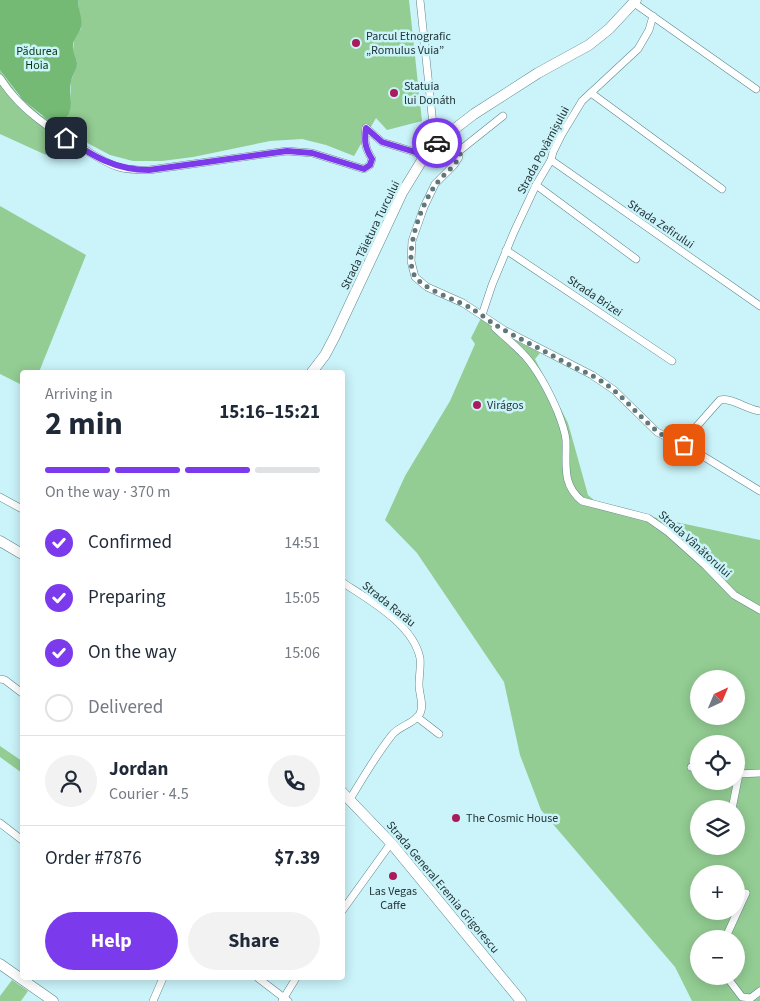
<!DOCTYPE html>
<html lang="en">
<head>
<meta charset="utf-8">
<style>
  body { margin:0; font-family:"Source Sans 3",sans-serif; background:#f2f2f3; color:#1f2937; height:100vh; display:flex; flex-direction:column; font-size:19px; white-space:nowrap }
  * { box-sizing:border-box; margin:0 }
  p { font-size:16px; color:#747a83 }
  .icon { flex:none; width:28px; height:28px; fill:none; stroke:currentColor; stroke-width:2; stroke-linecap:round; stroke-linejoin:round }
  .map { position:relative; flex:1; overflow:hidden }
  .sheet { position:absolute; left:20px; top:370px; width:325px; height:610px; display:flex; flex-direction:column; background:#fff; border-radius:5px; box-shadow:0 2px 12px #0003 }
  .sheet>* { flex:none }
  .needle { width:32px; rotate:44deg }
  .buttons { position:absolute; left:690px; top:670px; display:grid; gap:10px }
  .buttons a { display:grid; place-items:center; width:55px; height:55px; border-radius:50%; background:#fff; box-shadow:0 2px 12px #0003; font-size:25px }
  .pin { position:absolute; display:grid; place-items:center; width:42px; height:42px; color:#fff; margin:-21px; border-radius:10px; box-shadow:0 2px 8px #0006 }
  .courier { position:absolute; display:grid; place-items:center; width:50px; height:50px; margin:-25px; border:4px solid #7c3aed; border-radius:50%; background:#fff; color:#222; box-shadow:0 1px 6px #0007 }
  .headline em { font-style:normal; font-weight:700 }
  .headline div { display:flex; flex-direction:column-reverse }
  .headline { display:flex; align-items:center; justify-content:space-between; height:85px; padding:0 25px }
  h1 { font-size:32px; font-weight:700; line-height:38px }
  .bar { display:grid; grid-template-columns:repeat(4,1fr); gap:8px 5px; align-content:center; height:60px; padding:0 25px }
  .bar i { height:6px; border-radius:4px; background:#e0e1e3 }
  .bar .selected { background:#7c3aed }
  .bar p { grid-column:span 4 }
  .line { display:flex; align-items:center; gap:12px; padding:0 25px; border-top:1px solid #e0e1e3 }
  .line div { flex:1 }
  .round { display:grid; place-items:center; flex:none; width:52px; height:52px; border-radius:26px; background:#f2f2f3 }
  ol { padding:0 25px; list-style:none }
  li { display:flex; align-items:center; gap:15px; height:55px }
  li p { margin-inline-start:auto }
  li .icon { padding:5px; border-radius:50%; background:#7c3aed; color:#fff; stroke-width:4 }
  li:last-child { color:#747a83 }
  li i { width:28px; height:28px; border:2px solid #e0e1e3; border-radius:50% }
  .action { display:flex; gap:10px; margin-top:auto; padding:10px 25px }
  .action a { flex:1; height:58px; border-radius:30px; background:#7c3aed; color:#fff; font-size:20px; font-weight:700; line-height:58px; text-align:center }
  .action a+a { background:#f2f2f3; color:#1f2937 }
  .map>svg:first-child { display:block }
</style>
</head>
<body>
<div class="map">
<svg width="760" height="1001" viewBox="0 0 760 1001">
  <rect width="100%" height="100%" fill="#caf4fa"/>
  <g fill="#93cd93" fill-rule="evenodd">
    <polygon points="78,0 409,0 422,121 387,130 376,118 354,156 326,145 302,139 270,141 193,157 162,161 133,161 110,155 78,138 57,135 46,155 0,134 0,70 19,96 42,116 64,120 70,111 71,81 76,68 77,62 73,51 74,39 81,29"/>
    <polygon points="0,206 86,255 39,372 22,372 22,385 0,374"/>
    <path d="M481,318L486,321L494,329L540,353L535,359L568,423L588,495L601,506L760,540V1001H692L675,967L541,810L520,755L504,682L417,553L385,520L405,476L450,401L475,344L471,338ZM699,679H736V716H699ZM699,744H736V781H699ZM699,809H736V846H699ZM699,874H736V911H699ZM699,939H736V976H699Z"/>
    <polygon points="0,746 22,761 22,773 0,757"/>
    <polygon points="12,980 28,991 21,1001 0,1001 0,996"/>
  </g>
  <path fill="#74b974" d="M0,0H78C78,9 83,19 81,27C80,33 74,38 73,44C72,52 76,56 77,63C77,70 72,75 71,82C67,98 79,113 58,123L52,122L47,119L23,100L0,70Z"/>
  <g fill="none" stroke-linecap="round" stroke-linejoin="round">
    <defs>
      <g id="minor">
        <polyline points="420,0 435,144"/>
        <polyline points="634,3 756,89"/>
        <path d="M0,78C20,110 53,131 84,149C95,156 106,163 118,167C128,170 139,170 149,170L287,151L312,153L364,169L370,165L372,159C365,148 364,141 366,128"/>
        <polyline points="591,93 722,189"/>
        <polyline points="366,128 382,142 415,152 424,157"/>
        <polyline points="445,135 458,148 459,157 454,165 435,184 424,207 412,241 411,261 415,277 427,287 463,303 504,330 592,375 614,390 657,432 693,450 760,491"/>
        <polyline points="459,151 503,116"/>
        <polyline points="551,160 760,306"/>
        <polyline points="536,185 636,259"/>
        <polyline points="506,250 672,361"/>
        <polyline points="482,315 492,285 514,232 536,185 551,160 553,152 562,134 582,101 638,49 649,30 653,16"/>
        <path d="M495,328C505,337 516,346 526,357C538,371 550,394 557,410C561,420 565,430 566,440C567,464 561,484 582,501L648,518L668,532L706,566L734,595L760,610"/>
        <path d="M684,445L689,435L720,400C732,397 747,410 760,411"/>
        <polyline points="0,497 22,509"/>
        <path d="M342,582C369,600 413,624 420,658C421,667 419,676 419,685C419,694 425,707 419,715C413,724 399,726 392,735C376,755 363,778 350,799"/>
        <polyline points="0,679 5,680 22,693"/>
        <polyline points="417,717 439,734"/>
        <polyline points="691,767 699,769"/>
        <polyline points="737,774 760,773"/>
        <polyline points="732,809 739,774"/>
        <polyline points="0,823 22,840"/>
        <polyline points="342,911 391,843"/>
        <polyline points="725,939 746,893"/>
        <polyline points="726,976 742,997 751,998 760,991"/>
        <polyline points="258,978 288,1001"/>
        <polyline points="153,1001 163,978"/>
        <polyline points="282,1001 296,978"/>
      </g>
      <g id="secondary">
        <polyline points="312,372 325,355 335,336 402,193 424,157 435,144 474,114 538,73 589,45 609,29 636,0"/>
        <polyline points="0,541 22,554"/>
        <polyline points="342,792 391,843 521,1001"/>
        <polyline points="0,964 53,1001"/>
      </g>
    </defs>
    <use href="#minor" stroke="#5f868b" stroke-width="8"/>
    <use href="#secondary" stroke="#5f868b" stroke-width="11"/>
    <use href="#minor" stroke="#fff" stroke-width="7"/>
    <use href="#secondary" stroke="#fff" stroke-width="10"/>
  </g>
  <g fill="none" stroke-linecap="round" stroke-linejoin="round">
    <path stroke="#5f787b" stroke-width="5" stroke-dasharray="0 9" d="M437,143L445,135L458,148L460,154C457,166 444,173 437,183C422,202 405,248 413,272C418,289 457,299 472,309C481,314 489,321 497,326C519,339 542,349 564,362C577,369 592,374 604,383C633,402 649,435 684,445"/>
    <path stroke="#7c3aed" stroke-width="6" d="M66,138C93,156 115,170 149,170L287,151L312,153L364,169L370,165L372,159C365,148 364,141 366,128L382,142L415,152L424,157L437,143"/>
  </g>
  <g fill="#a91b5a" stroke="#caf4fa" stroke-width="2">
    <circle cx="356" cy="43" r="5"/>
    <circle cx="394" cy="93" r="5"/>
    <circle cx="477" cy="405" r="5"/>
    <circle cx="456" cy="818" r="5"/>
    <circle cx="393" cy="876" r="5"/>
  </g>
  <g text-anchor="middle" stroke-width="5" stroke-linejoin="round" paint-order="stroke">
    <g font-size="12" fill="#253537" stroke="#caf4fa" text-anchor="start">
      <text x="366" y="40">Parcul Etnografic<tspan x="366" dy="14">„Romulus Vuia”</tspan></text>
      <text x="404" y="90">Statuia<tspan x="404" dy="14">lui Donáth</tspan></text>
      <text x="487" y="409">Virágos</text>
      <text x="466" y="822">The Cosmic House</text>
      <text x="393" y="895" text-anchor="middle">Las Vegas<tspan x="393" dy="14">Caffe</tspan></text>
    </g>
    <g font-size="12" fill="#083b0d" stroke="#caf4fa">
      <text x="37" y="55">Pădurea<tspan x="37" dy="14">Hoia</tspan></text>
    </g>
    <g font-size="12" fill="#253537" stroke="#caf4fa">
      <text transform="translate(543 150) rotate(-62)" y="4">Strada Povârnișului</text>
      <text transform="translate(661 224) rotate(34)" y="4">Strada Zefirului</text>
      <text transform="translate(370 235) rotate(-64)" y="4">Strada Tăietura Turcului</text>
      <text transform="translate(595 296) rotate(34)" y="4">Strada Brizei</text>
      <text transform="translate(695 544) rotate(42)" y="4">Strada Vânătorului</text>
      <text transform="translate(389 604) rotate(39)" y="4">Strada Rarău</text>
      <text transform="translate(443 887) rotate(50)" y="4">Strada General Eremia Grigorescu</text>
    </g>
  </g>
</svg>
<div class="buttons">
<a><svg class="needle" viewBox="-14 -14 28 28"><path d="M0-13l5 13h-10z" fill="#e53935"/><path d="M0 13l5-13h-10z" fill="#747a83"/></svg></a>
<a><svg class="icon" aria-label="locate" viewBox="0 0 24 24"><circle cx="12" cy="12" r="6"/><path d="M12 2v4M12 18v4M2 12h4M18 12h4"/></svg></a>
<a><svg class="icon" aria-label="layers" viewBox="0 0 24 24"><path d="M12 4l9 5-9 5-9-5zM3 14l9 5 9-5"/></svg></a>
<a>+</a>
<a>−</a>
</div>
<div class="pin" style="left:684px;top:445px;background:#ea580c"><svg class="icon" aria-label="bag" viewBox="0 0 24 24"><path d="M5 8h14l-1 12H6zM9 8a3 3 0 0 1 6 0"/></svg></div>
<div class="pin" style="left:66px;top:138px;background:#1f2937"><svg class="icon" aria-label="home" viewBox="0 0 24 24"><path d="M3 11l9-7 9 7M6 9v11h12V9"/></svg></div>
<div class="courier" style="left:437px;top:143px"><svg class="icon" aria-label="car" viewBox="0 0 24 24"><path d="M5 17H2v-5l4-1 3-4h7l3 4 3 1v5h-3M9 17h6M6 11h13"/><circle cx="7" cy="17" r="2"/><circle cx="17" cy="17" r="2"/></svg></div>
<section class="sheet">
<div class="headline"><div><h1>2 min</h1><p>Arriving in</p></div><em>15:16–15:21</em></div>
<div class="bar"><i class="selected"></i><i class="selected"></i><i class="selected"></i><i></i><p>On the way · 370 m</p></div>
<ol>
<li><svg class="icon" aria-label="check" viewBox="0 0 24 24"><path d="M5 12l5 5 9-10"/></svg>Confirmed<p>14:51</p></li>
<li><svg class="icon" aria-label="check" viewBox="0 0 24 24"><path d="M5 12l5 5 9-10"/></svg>Preparing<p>15:05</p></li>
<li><svg class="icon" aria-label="check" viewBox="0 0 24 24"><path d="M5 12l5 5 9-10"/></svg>On the way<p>15:06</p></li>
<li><i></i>Delivered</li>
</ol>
<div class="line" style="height:90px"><a class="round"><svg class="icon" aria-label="person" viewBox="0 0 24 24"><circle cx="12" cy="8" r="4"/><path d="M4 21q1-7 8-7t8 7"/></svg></a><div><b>Jordan</b><p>Courier · 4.5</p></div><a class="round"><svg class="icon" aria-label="phone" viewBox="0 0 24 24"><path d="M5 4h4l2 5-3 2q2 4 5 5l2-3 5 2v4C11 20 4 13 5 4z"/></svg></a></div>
<div class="line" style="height:65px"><div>Order #7876</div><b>$7.39</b></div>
<div class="action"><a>Help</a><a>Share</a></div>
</section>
</div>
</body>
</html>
